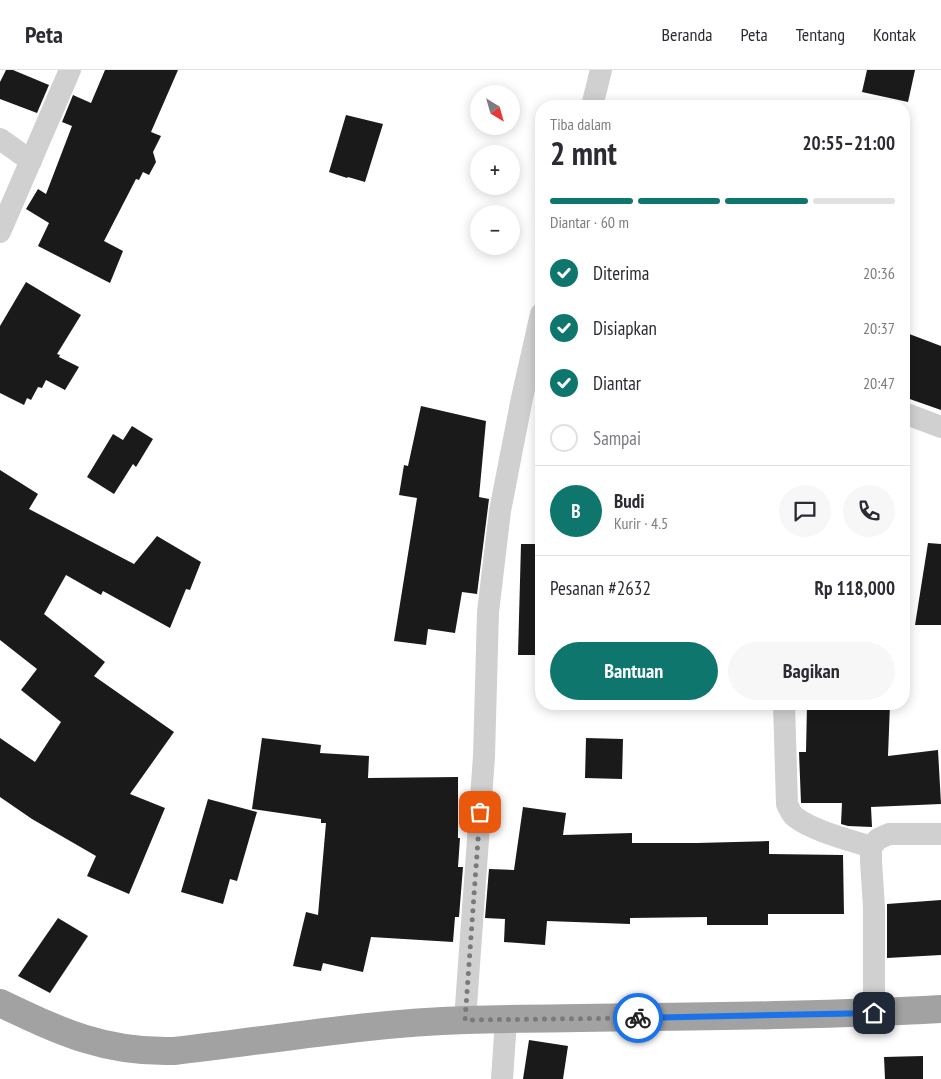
<!DOCTYPE html>
<html lang="id">
<head>
<meta charset="utf-8">
<style>
  body { margin:0; font-family:"PT Sans Narrow",sans-serif; background:#f7f7f7; color:#2b2b33; height:100vh; display:flex; flex-direction:column; font-size:19px; white-space:nowrap }
  * { box-sizing:border-box; margin:0 }
  p { font-size:16px; color:#7c7c81 }
  .icon { flex:none; width:28px; height:28px; fill:none; stroke:currentColor; stroke-width:2; stroke-linecap:round; stroke-linejoin:round }
  .map { position:relative; flex:1; overflow:hidden }
  .side { position:absolute; left:535px; top:30px; width:375px; height:610px; display:flex; flex-direction:column; background:#fff; border-radius:20px; box-shadow:0 2px 12px #0003 }
  .side>* { flex:none }
  .needle { width:32px; rotate:143deg }
  .buttons { position:absolute; left:470px; top:15px; display:grid; gap:10px }
  .buttons a { display:grid; place-items:center; width:50px; height:50px; border-radius:50%; background:#fff; box-shadow:0 2px 12px #0003; font-size:25px }
  .pin { position:absolute; display:grid; place-items:center; width:42px; height:42px; color:#fff; margin:-21px; border-radius:10px; box-shadow:0 2px 8px #0006 }
  .courier { position:absolute; display:grid; place-items:center; width:50px; height:50px; margin:-25px; border:4px solid #1a73e8; border-radius:50%; background:#fff; color:#222; box-shadow:0 1px 6px #0007 }
  .head em { font-style:normal; font-weight:600 }
  .head div { display:flex; flex-direction:column-reverse }
  .head { display:flex; align-items:center; justify-content:space-between; height:85px; padding:0 15px }
  h1 { font-size:32px; font-weight:600; line-height:38px }
  .bar { display:grid; grid-template-columns:repeat(4,1fr); gap:8px 5px; align-content:center; height:60px; padding:0 15px }
  .bar i { height:6px; border-radius:4px; background:#e1e1e2 }
  .bar .selected { background:#0f766e }
  .bar p { grid-column:span 4 }
  .line { display:flex; align-items:center; gap:12px; padding:0 15px; border-top:1px solid #e1e1e2 }
  .line div { flex:1 }
  .round { display:grid; place-items:center; flex:none; width:52px; height:52px; border-radius:26px; background:#f7f7f7 }
  ol { padding:0 15px; list-style:none }
  li { display:flex; align-items:center; gap:15px; height:55px }
  li p { margin-inline-start:auto }
  li .icon { padding:5px; border-radius:50%; background:#0f766e; color:#fff; stroke-width:4 }
  li:last-child { color:#7c7c81 }
  li i { width:28px; height:28px; border:2px solid #e1e1e2; border-radius:50% }
  .action { display:flex; gap:10px; margin-top:auto; padding:10px 15px }
  .action a { flex:1; height:58px; border-radius:30px; background:#0f766e; color:#fff; font-size:20px; font-weight:600; line-height:58px; text-align:center }
  .action a+a { background:#f7f7f7; color:#2b2b33 }
  header { display:flex; align-items:center; gap:30px; box-sizing:border-box; height:70px; padding:0 25px; background:#fff; border-bottom:1px solid #e1e1e2 }
  header strong { font-size:24px }
  nav { display:flex; gap:28px; margin-inline-start:auto; font-size:18px }
  .map>svg:first-child { display:block }
</style>
</head>
<body>
<header>
<strong>Peta</strong>
<nav><a>Beranda</a><a>Peta</a><a>Tentang</a><a>Kontak</a></nav>
</header>
<div class="map">
<svg width="941" height="1009" viewBox="0 0 941 1009">
  <rect width="100%" height="100%" fill="#fff"/>
  <g fill="#1a1a1a">
    <polygon points="6,0 13,0 49,15 37,43 0,29 0,12"/>
    <polygon points="105,0 178,0 151,62 161,66 153,82 156,92 149,105 143,102 139,110 136,109 104,171 123,181 110,213 38,176 49,153 26,139 38,119 46,124 72,56 62,52 73,25 91,33"/>
    <polygon points="867,0 915,0 908,32 862,22"/>
    <polygon points="346,45 383,54 365,112 348,107 347,108 329,102"/>
    <polygon points="26,212 81,245 57,284 60,285 59,287 79,297 65,320 46,310 42,318 38,317 31,330 27,328 24,335 0,323 0,256"/>
    <polygon points="904,262 941,276 941,340 904,327"/>
    <polygon points="421,336 486,351 479,427 489,429 477,524 462,522 455,563 428,559 426,575 394,571 417,428 399,425 404,395 408,396"/>
    <polygon points="132,356 153,369 136,397 133,394 114,424 87,407 113,364 123,370"/>
    <polygon points="0,400 38,424 29,439 134,494 157,466 201,492 190,520 186,519 170,558 103,521 101,525 66,505 44,544 105,592 94,606 174,662 130,724 165,738 129,824 87,806 96,786 32,749 0,727 0,668 35,692 61,652 21,620 37,599 0,570"/>
    <polygon points="928,473 941,474 941,555 915,555"/>
    <polygon points="521,474 541,474 541,585 518,585"/>
    <polygon points="807,634 890,634 888,686 938,680 941,734 871,737 872,757 848,756 841,754 842,733 801,733 799,682 806,682"/>
    <polygon points="262,668 321,675 320,683 369,686 368,708 458,707 458,768 460,768 458,797 463,797 459,847 455,847 453,872 371,867 363,902 323,893 321,901 293,896 306,842 318,845 326,753 321,753 321,749 252,739"/>
    <polygon points="586,668 623,669 622,709 585,708"/>
    <polygon points="208,729 257,742 237,811 230,809 223,834 181,822"/>
    <polygon points="523,737 566,743 563,765 632,763 632,773 697,773 769,771 769,784 843,785 844,844 768,844 768,855 707,855 707,847 630,848 630,854 547,851 545,875 504,872 505,849 485,848 489,799 514,800"/>
    <polygon points="941,830 941,885 887,888 887,834"/>
    <polygon points="58,848 88,866 50,923 18,906"/>
    <polygon points="529,970 568,976 563,1009 523,1009"/>
    <polygon points="923,986 923,1009 885,1009 884,987"/>
  </g>
  <g fill="none" stroke-linecap="round" stroke-linejoin="round">
    <g stroke="#d0d0d0" stroke-width="22">
      <polyline points="592,36 601,0"/>
      <polyline points="0,69 31,91"/>
      <polyline points="0,162 70,0"/>
      <polyline points="904,343 941,357"/>
      <path d="M784,634L787,734C789,738 791,744 795,747C813,761 850,770 871,777"/>
      <polyline points="874,943 874,838 871,791 871,777 878,769 889,764 941,764"/>
      <polyline points="465,950 484,686 488,542 500,441 522,328 541,244"/>
      <polyline points="502,1009 506,950"/>
    </g>
    <path stroke="#a2a2a2" stroke-width="28" d="M0,933C61,962 105,983 174,981C271,970 368,953 466,950C624,946 783,948 941,939"/>
  </g>
  <g fill="none" stroke-linecap="round" stroke-linejoin="round">
    <polyline stroke="#7a7a7a" stroke-width="5" stroke-dasharray="0 9" points="480,742 465,950 638,948"/>
    <polyline stroke="#1a73e8" stroke-width="6" points="638,948 874,943"/>
  </g>
</svg>
<div class="buttons">
<a><svg class="needle" viewBox="-14 -14 28 28"><path d="M0-13l5 13h-10z" fill="#e53935"/><path d="M0 13l5-13h-10z" fill="#7c7c81"/></svg></a>
<a>+</a>
<a>−</a>
</div>
<div class="pin" style="left:480px;top:742px;background:#ea580c"><svg class="icon" aria-label="bag" viewBox="0 0 24 24"><path d="M5 8h14l-1 12H6zM9 8a3 3 0 0 1 6 0"/></svg></div>
<div class="pin" style="left:874px;top:943px;background:#1f2937"><svg class="icon" aria-label="home" viewBox="0 0 24 24"><path d="M3 11l9-7 9 7M6 9v11h12V9"/></svg></div>
<div class="courier" style="left:638px;top:948px"><svg class="icon" aria-label="bike" viewBox="0 0 24 24"><circle cx="6" cy="16" r="4"/><circle cx="18" cy="16" r="4"/><path d="M6 16l4-8h5l3 8M10 8l3 8H6M13 5h3"/></svg></div>
<section class="side">
<div class="head"><div><h1>2 mnt</h1><p>Tiba dalam</p></div><em>20:55–21:00</em></div>
<div class="bar"><i class="selected"></i><i class="selected"></i><i class="selected"></i><i></i><p>Diantar · 60 m</p></div>
<ol>
<li><svg class="icon" aria-label="check" viewBox="0 0 24 24"><path d="M5 12l5 5 9-10"/></svg>Diterima<p>20:36</p></li>
<li><svg class="icon" aria-label="check" viewBox="0 0 24 24"><path d="M5 12l5 5 9-10"/></svg>Disiapkan<p>20:37</p></li>
<li><svg class="icon" aria-label="check" viewBox="0 0 24 24"><path d="M5 12l5 5 9-10"/></svg>Diantar<p>20:47</p></li>
<li><i></i>Sampai</li>
</ol>
<div class="line" style="height:90px"><b class="round" style="background:#0f766e;color:#fff">B</b><div><b>Budi</b><p>Kurir · 4.5</p></div><a class="round"><svg class="icon" aria-label="chat" viewBox="0 0 24 24"><path d="M4 5h16v11H9l-5 4z"/></svg></a><a class="round"><svg class="icon" aria-label="phone" viewBox="0 0 24 24"><path d="M5 4h4l2 5-3 2q2 4 5 5l2-3 5 2v4C11 20 4 13 5 4z"/></svg></a></div>
<div class="line" style="height:65px"><div>Pesanan #2632</div><b>Rp 118,000</b></div>
<div class="action"><a>Bantuan</a><a>Bagikan</a></div>
</section>
</div>
</body>
</html>
